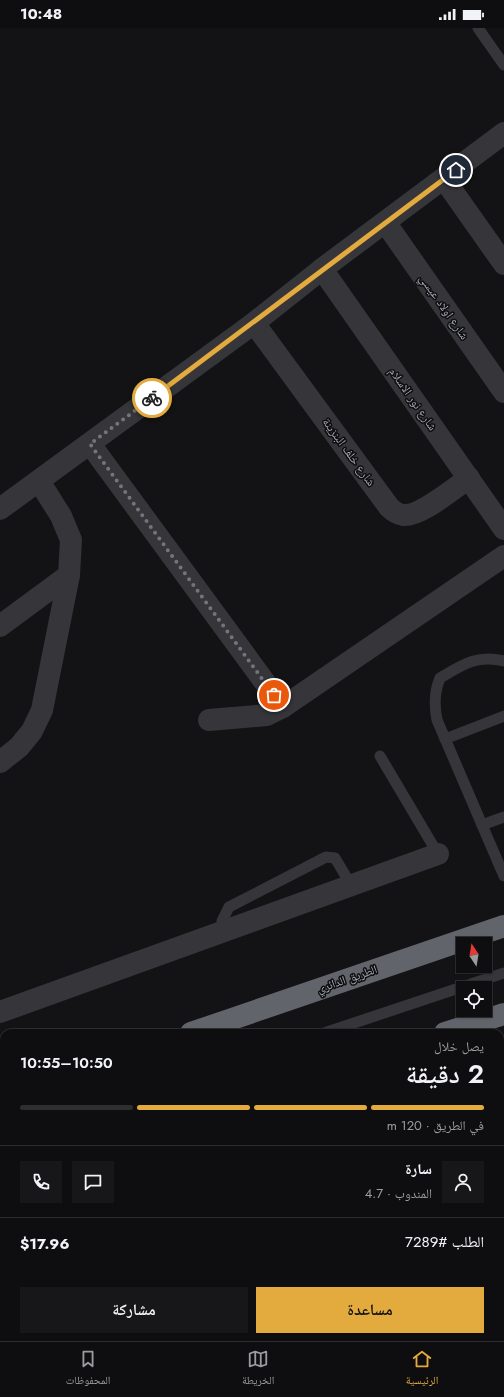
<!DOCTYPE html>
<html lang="ar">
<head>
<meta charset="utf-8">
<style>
  body { margin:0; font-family:Jost,"Noto Naskh Arabic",sans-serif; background:#171719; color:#f1f3f6; direction:rtl; height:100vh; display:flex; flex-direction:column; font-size:15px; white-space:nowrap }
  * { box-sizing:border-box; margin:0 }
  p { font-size:13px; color:#9b9c9f }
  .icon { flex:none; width:22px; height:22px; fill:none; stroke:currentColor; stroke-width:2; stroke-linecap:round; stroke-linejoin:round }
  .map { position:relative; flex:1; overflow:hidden; direction:ltr }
  .details { position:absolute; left:0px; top:1001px; width:504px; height:312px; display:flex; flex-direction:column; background:#0e0e10; border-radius:12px 12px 0 0; box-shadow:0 1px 3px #0004,0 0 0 1px #2e2e30; direction:rtl }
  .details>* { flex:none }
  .needle { width:26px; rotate:348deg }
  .controls { position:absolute; left:456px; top:909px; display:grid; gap:8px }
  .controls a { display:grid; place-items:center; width:36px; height:36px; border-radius:0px; background:#0e0e10; box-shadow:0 1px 3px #0004,0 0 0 1px #2e2e30; font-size:20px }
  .pin { position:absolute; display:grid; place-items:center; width:34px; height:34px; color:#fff; margin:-17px; border:2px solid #fff; border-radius:50%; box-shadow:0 1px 4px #0007 }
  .courier { position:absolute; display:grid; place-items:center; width:40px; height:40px; margin:-20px; border:3px solid #e3aa3d; border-radius:50%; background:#fff; color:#222; box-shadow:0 1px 5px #0007 }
  .summary em { font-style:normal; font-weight:600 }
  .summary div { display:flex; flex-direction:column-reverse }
  .summary { display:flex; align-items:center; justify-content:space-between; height:68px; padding:0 20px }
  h1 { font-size:26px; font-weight:600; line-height:30px }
  .bar { display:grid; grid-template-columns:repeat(4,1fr); gap:6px 4px; align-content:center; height:48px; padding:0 20px }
  .bar i { height:5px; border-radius:3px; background:#2e2e30 }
  .bar .selected { background:#e3aa3d }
  .bar p { grid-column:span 4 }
  .line { display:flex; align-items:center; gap:10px; padding:0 20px; border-top:1px solid #2e2e30 }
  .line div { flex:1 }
  .round { display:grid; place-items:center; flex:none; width:42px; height:42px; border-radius:0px; background:#171719 }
  .primary-button { display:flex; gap:8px; margin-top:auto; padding:8px 20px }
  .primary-button a { flex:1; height:46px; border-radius:0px; background:#e3aa3d; color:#111; font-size:16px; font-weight:600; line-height:46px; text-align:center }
  .primary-button a+a { background:#171719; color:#f1f3f6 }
  .status { display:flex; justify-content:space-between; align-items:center; height:28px; padding:0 20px; background:#0e0e10; direction:ltr }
  .status svg { height:11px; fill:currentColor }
  .dock { display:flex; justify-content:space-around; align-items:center; height:56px; border-top:1px solid #2e2e30; background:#0e0e10; font-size:11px; color:#9b9c9f }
  .dock a { display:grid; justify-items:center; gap:2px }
  .dock .selected { color:#e3aa3d }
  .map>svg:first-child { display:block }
</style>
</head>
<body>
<div class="status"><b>10:48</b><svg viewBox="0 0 49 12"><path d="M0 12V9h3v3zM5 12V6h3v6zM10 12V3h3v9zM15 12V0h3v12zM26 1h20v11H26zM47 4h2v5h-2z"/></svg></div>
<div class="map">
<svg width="504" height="1313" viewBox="0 0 504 1313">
  <rect width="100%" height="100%" fill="#131315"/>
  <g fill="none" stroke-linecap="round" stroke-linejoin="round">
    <g stroke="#35353a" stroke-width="11">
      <polyline points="478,0 504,37"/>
      <path d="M504,633C477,626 462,637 440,650C434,664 434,677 437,692L504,848"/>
      <polyline points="445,711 504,688"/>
      <polyline points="380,728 438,826"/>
      <polyline points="482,797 504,789"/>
      <polyline points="224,903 222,893 229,879 326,829 335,830 351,857"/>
      <polyline points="324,1005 504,945"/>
      <polyline points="500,1116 504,1121"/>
      <polyline points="0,1119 4,1118"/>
    </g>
    <g stroke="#35353a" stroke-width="22">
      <polyline points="444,151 504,236"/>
      <polyline points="385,194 504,364"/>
      <polyline points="322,241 504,501"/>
      <path d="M254,295L389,479C393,483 397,486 403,487C420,489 454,460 469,450"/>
      <polyline points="90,416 283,679"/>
      <polyline points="0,481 254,295 322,241 504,105"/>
      <polyline points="0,598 69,547"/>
      <polyline points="209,692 267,687 283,679 504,528"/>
      <polyline points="0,734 19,719 32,703 42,682 69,547 71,512 61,488 39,453"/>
      <polyline points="0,984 438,826"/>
      <polyline points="500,1064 504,1061"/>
      <polyline points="500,1187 504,1193"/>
      <polyline points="0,1241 4,1239"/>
      <polyline points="387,1309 389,1313"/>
      <polyline points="485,1309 488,1313"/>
      <polyline points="172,1313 177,1309"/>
    </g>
    <g stroke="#61646a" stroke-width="22">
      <polyline points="191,1005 504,898"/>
      <polyline points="445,1005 504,986"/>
      <polyline points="0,1070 4,1069"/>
      <polyline points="0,1162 4,1160"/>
    </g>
  </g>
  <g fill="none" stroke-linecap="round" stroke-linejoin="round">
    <polyline stroke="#73757c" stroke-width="4" stroke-dasharray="0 7.2" points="152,370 90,416 274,667"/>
    <polyline stroke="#e3aa3d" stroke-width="5" points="152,370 456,142"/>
  </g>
  <g text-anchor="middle" stroke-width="3" stroke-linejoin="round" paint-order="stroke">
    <g font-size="12" fill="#a6aab4" stroke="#0e0e10">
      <text transform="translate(444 279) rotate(55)" y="4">شارع اولاد عيسي</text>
      <text transform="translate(413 371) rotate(55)" y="4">شارع نور الاسلام</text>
      <text transform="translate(349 424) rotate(54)" y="4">شارع خلف البنزينة</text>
      <text transform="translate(347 951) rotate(-19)" y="4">الطريق الدائري</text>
    </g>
  </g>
</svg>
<div class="controls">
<a><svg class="needle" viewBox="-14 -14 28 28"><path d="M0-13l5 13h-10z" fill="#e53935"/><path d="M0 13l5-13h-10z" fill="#9b9c9f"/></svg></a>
<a><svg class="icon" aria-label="locate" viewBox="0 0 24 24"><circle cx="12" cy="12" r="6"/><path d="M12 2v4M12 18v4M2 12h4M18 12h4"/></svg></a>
</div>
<div class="pin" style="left:274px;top:667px;background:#ea580c"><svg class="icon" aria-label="bag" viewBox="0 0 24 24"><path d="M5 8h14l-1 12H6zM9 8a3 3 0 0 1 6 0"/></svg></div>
<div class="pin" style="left:456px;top:142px;background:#1f2937"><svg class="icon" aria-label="home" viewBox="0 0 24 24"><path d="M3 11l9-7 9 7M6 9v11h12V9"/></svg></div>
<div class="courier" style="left:152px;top:370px"><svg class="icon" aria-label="bike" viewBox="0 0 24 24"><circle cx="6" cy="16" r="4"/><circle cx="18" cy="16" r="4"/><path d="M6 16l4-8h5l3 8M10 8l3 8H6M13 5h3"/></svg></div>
<section class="details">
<div class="summary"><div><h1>2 دقيقة</h1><p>يصل خلال</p></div><em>10:50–10:55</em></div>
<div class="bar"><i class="selected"></i><i class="selected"></i><i class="selected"></i><i></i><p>في الطريق · 120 m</p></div>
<div class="line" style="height:72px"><a class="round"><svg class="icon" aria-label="person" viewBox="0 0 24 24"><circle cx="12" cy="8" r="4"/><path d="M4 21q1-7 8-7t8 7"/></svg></a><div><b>سارة</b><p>المندوب · 4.7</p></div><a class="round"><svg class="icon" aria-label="chat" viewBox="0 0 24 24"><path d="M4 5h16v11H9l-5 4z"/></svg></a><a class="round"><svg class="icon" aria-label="phone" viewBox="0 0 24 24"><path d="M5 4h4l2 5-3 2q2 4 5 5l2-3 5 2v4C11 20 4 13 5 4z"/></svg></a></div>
<div class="line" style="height:52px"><div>الطلب #7289</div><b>$17.96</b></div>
<div class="primary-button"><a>مساعدة</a><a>مشاركة</a></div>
</section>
</div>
<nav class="dock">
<a class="selected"><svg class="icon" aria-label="home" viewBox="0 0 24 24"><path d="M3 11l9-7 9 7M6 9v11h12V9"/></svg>الرئيسية</a>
<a><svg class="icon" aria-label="map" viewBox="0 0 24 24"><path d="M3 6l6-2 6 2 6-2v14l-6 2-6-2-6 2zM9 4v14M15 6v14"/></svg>الخريطة</a>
<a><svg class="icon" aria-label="saved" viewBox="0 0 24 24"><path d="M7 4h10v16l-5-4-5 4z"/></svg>المحفوظات</a>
</nav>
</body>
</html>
